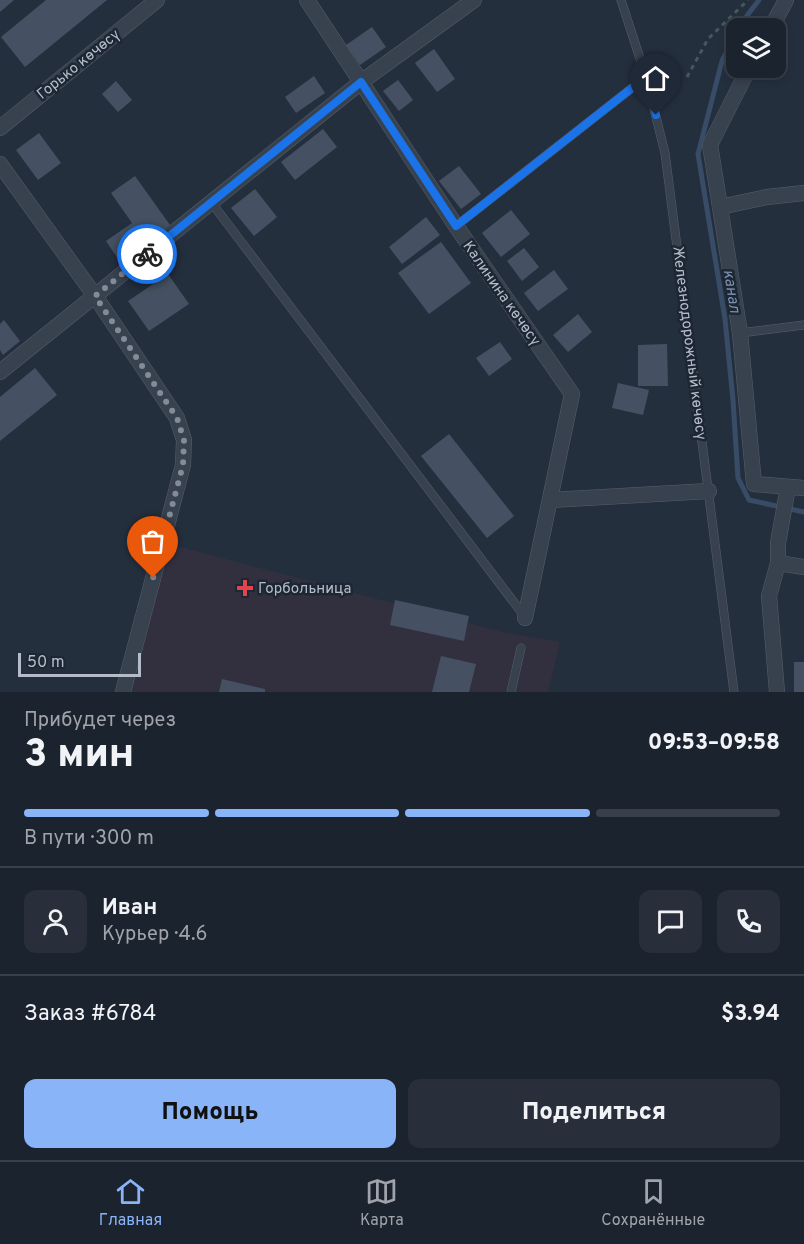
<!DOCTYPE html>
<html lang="ru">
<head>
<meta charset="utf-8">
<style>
  body { margin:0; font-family:Overpass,sans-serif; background:#282f3a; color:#f1f3f6; height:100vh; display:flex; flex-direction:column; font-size:22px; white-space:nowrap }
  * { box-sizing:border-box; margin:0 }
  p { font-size:20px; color:#a0a4aa }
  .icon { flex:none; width:33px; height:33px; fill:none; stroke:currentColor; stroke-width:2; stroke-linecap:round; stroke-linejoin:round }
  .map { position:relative; height:692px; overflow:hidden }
  .side { display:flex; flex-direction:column; background:#1b232e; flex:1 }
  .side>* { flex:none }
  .fabs { position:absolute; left:726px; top:18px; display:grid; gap:12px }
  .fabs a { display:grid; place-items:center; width:60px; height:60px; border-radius:12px; background:#1b232e; box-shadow:0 3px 9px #0003,0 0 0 2px #39404a; font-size:30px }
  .scale { position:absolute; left:18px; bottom:15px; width:123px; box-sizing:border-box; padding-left:6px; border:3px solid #b4bcc9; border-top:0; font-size:16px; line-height:21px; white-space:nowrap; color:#b4bcc9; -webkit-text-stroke:4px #1d2633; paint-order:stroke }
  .pin { position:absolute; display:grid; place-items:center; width:51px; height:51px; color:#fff; margin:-62px -26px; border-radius:50% 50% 50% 0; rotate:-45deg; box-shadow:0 0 6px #0007 }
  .pin .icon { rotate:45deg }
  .courier { position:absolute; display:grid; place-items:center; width:60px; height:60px; margin:-30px; border:4px solid #1a73e8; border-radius:50%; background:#fff; color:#222; box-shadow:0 2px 8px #0007 }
  .head em { font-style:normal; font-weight:800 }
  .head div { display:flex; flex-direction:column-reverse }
  .head { display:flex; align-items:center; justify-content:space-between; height:102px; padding:0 24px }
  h1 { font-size:39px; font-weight:800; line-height:45px }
  .bar { display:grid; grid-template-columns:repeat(4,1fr); gap:9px 6px; align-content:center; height:72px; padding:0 24px }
  .bar i { height:8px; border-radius:4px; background:#39404a }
  .bar .active { background:#8ab4f8 }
  .bar p { grid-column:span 4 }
  .line { display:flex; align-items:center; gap:15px; padding:0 24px; border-top:2px solid #39404a }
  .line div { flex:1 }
  .round { display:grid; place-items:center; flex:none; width:63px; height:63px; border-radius:12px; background:#282f3a }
  .action { display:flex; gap:12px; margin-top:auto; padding:12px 24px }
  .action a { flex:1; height:69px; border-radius:12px; background:#8ab4f8; color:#111; font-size:24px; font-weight:800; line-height:69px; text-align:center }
  .action a+a { background:#282f3a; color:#f1f3f6 }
  .tabs { display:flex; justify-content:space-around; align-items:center; height:84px; border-top:2px solid #39404a; background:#1b232e; font-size:16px; color:#a0a4aa }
  .tabs a { display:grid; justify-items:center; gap:3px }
  .tabs .active { color:#8ab4f8 }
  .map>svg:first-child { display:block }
</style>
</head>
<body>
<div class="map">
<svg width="804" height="692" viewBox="0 0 804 692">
  <rect width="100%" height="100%" fill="#242f3e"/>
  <polygon fill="#32303f" points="165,543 506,633 560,642 548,692 128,692"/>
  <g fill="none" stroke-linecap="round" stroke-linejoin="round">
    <g stroke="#394c67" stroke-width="5">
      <polyline points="739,28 746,17 759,0"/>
      <polyline points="736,34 722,61 698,154 725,319 733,400 738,478 749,500 804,512"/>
    </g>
  </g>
  <g fill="#455162">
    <polygon points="0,0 14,0 0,12"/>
    <polygon points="46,0 107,0 25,67 1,37"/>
    <polygon points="372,27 386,47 360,65 346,45"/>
    <polygon points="434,49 455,79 437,92 415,63"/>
    <polygon points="314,76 325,93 296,113 285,97"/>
    <polygon points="398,80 413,100 399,111 383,91"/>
    <polygon points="116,81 132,100 118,112 102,94"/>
    <polygon points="323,129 337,147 295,180 281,162"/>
    <polygon points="39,133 61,163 38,180 16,150"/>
    <polygon points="459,166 481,194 461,209 439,181"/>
    <polygon points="135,176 170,225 120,262 106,241 132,223 111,193"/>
    <polygon points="255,189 277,217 254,236 231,208"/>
    <polygon points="511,210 530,234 501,257 482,233"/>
    <polygon points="426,217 440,235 402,264 389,247"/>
    <polygon points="441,242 471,283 429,314 398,273"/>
    <polygon points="524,248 539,267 522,281 507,261"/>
    <polygon points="554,270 568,289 538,311 524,293"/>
    <polygon points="168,274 189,304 149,331 128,301"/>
    <polygon points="578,314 592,332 568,352 553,335"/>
    <polygon points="4,320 20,341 3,355 0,350 0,324"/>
    <polygon points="500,342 512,359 489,376 476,358"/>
    <polygon points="667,344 668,386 638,386 638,345"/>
    <polygon points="35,368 57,395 0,441 0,397"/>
    <polygon points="618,383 649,390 643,415 612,408"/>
    <polygon points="449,434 514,516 487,538 421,456"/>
    <polygon points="395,600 469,616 464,641 390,625"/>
    <polygon points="441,656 476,664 469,692 432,692"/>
    <rect x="794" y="662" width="10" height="30"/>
    <polygon points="222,679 265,689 265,692 219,692"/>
  </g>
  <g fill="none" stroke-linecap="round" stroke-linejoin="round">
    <defs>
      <g id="service">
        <polyline points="621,0 646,77 665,153 734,692"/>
        <polyline points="211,202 525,617"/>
        <polyline points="456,226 646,77"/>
        <polyline points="740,333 804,325"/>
        <polyline points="511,692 521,648"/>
      </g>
      <g id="minor">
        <polyline points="307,0 456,226 572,394 525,618"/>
        <polyline points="771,28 786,0"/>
        <polyline points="749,68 710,145 720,207 767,197 804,193"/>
        <polyline points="0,128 157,0"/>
        <polyline points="0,164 95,296 177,418 184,440 183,465 123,692"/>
        <polyline points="720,207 740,333 754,484 804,488"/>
        <polyline points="0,372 361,82 474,0"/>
        <polyline points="551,500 709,491"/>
        <polyline points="778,563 804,567"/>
        <polyline points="777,692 769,596 778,563 778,543 788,487"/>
      </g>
    </defs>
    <use href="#service" stroke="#565f6c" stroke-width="9"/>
    <use href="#minor" stroke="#565f6c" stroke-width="16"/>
    <polyline stroke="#44595c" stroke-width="3" stroke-dasharray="4.5 4.5" stroke-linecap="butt" points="687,77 708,39 748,0"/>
    <use href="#service" stroke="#38414e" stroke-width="8"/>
    <use href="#minor" stroke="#38414e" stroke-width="15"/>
  </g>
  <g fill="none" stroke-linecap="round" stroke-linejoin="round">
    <polyline stroke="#828b98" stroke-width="6" stroke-dasharray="0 10.8" points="147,254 95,296 177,418 184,440 183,465 153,578"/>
    <polyline stroke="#1a73e8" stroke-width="8" points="147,254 361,82 456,226 646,77 656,115"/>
  </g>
  <path fill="#e0444e" stroke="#1d2633" stroke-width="2" d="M242 579h6v6h6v6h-6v6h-6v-6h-6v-6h6z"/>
  <g text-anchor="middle" stroke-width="5" stroke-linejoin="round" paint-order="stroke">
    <g font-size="15" fill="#b4bcc9" stroke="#1d2633">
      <text transform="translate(78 64) rotate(-39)" y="5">Горько көчөсү</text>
      <text transform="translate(502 293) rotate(55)" y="5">Калинина көчөсү</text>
      <text transform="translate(690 343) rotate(83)" y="5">Железнодорожный көчөсү</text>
    </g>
    <g font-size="15" fill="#b4bcc9" stroke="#1d2633" text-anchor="start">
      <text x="258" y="593">Горбольница</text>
    </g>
    <g font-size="16" font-style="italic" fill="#7c92b1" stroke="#1d2633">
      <text transform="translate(733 291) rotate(81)" y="6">канал</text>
    </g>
  </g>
</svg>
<div class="fabs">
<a><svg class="icon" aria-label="layers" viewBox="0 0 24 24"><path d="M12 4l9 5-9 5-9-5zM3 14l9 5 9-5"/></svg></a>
</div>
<div class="scale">50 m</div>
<div class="pin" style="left:153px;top:578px;background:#ea580c"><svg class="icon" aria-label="bag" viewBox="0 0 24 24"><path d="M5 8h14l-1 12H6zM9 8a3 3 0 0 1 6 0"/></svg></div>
<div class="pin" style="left:656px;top:115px;background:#1f2937"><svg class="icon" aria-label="home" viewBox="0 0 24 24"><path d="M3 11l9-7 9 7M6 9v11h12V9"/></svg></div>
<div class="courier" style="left:147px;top:254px"><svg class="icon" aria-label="bike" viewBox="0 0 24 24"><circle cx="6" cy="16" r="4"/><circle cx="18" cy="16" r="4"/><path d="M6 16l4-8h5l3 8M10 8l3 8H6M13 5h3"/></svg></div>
</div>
<section class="side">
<div class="head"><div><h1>3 мин</h1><p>Прибудет через</p></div><em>09:53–09:58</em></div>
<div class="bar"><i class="active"></i><i class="active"></i><i class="active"></i><i></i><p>В пути · 300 m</p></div>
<div class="line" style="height:108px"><a class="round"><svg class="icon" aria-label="person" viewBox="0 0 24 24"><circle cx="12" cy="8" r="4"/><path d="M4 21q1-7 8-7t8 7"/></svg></a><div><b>Иван</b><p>Курьер · 4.6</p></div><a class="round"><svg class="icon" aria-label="chat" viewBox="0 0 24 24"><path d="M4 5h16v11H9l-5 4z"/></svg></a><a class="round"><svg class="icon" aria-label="phone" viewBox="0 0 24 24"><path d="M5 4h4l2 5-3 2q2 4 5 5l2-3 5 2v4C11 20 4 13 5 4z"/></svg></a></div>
<div class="line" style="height:78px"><div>Заказ #6784</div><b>$3.94</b></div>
<div class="action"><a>Помощь</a><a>Поделиться</a></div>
</section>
<nav class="tabs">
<a class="active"><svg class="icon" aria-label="home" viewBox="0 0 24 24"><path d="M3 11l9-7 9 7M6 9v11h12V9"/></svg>Главная</a>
<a><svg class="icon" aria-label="map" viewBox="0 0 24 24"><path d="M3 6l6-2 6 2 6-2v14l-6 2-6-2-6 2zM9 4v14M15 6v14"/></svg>Карта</a>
<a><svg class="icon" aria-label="saved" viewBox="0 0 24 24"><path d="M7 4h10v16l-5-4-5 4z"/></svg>Сохранённые</a>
</nav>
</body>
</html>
